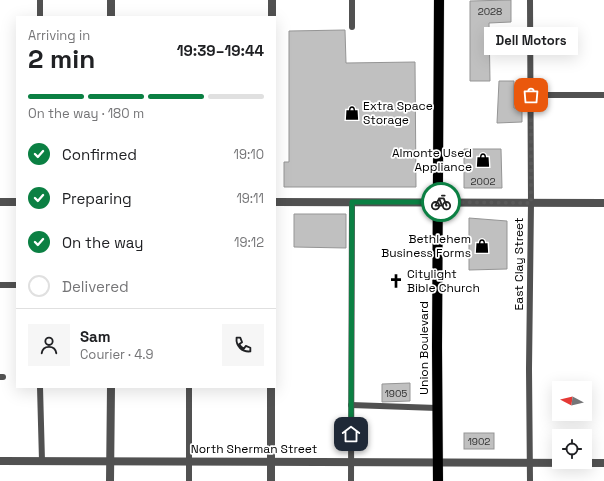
<!DOCTYPE html>
<html lang="en">
<head>
<meta charset="utf-8">
<style>
  body { margin:0; font-family:"Space Grotesk",sans-serif; background:#f6f6f6; color:#202124; height:100vh; display:flex; flex-direction:column; font-size:15px; white-space:nowrap }
  * { box-sizing:border-box; margin:0 }
  p { font-size:13px; color:#757577 }
  .icon { flex:none; width:22px; height:22px; fill:none; stroke:currentColor; stroke-width:2; stroke-linecap:round; stroke-linejoin:round }
  .map { position:relative; flex:1; overflow:hidden }
  .panel { position:absolute; left:16px; top:16px; width:260px; height:372px; display:flex; flex-direction:column; background:#fff; border-radius:0px; box-shadow:0 4px 16px #0002 }
  .panel>* { flex:none }
  .needle { width:26px; rotate:277deg }
  .buttons { position:absolute; left:552px; top:381px; display:grid; gap:8px }
  .buttons a { display:grid; place-items:center; width:40px; height:40px; border-radius:0px; background:#fff; box-shadow:0 4px 16px #0002; font-size:20px }
  .pin { position:absolute; display:grid; place-items:center; width:34px; height:34px; color:#fff; margin:-17px; border-radius:8px; box-shadow:0 2px 6px #0006 }
  .courier { position:absolute; display:grid; place-items:center; width:40px; height:40px; margin:-20px; border:3px solid #0b8043; border-radius:50%; background:#fff; color:#222; box-shadow:0 1px 5px #0007 }
  .bubble { position:absolute; height:28px; border-radius:0px; background:#fff; box-shadow:0 4px 16px #0002; font-size:13px; font-weight:700; line-height:28px; text-align:center }
  .head em { font-style:normal; font-weight:700 }
  .head div { display:flex; flex-direction:column-reverse }
  .head { display:flex; align-items:center; justify-content:space-between; height:68px; padding:0 12px }
  h1 { font-size:26px; font-weight:700; line-height:30px }
  .bar { display:grid; grid-template-columns:repeat(4,1fr); gap:6px 4px; align-content:center; height:48px; padding:0 12px }
  .bar i { height:5px; border-radius:3px; background:#e0e0e0 }
  .bar .current { background:#0b8043 }
  .bar p { grid-column:span 4 }
  .line { display:flex; align-items:center; gap:10px; padding:0 12px; border-top:1px solid #e0e0e0 }
  .line div { flex:1 }
  .round { display:grid; place-items:center; flex:none; width:42px; height:42px; border-radius:0px; background:#f6f6f6 }
  ol { padding:0 12px; list-style:none }
  li { display:flex; align-items:center; gap:12px; height:44px }
  li p { margin-inline-start:auto }
  li .icon { padding:4px; border-radius:50%; background:#0b8043; color:#fff; stroke-width:4 }
  li:last-child { color:#757577 }
  li i { width:22px; height:22px; border:2px solid #e0e0e0; border-radius:50% }
  .map>svg:first-child { display:block }
</style>
</head>
<body>
<div class="map">
<svg width="604" height="481" viewBox="0 0 604 481">
  <rect width="100%" height="100%" fill="#fff"/>
  <g fill="#c0c0c0" stroke="#959595">
    <polygon points="511,0 511,22 489,23 490,81 470,81 470,1"/>
    <polygon points="345,30 346,63 415,62 416,187 284,187 284,162 289,162 289,31"/>
    <polygon points="499,81 514,81 514,108 522,108 522,122 497,123"/>
    <polygon points="464,149 501,149 502,188 464,188"/>
    <polygon points="294,214 346,214 346,248 294,247"/>
    <polygon points="469,218 507,221 507,269 469,270"/>
    <polygon points="410,383 410,401 382,402 382,384"/>
    <rect x="464" y="433" width="30" height="16"/>
  </g>
  <g fill="none" stroke-linecap="round" stroke-linejoin="round">
    <defs>
      <polyline id="primary" points="438,481 437,347 439,0"/>
    </defs>
    <use href="#primary" stroke="#dbdbdb" stroke-width="11"/>
    <g stroke="#515151" stroke-width="6">
      <polyline points="40,17 40,0"/>
      <polyline points="352,27 352,0"/>
      <polyline points="531,95 604,95"/>
      <polyline points="0,285 17,285"/>
      <polyline points="0,377 3,377"/>
      <polyline points="40,387 42,461"/>
      <polyline points="351,405 437,408"/>
      <polyline points="189,481 189,387"/>
      <polyline points="351,481 352,202"/>
      <polyline points="530,481 529,369 531,203 530,0"/>
    </g>
    <g stroke="#515151" stroke-width="8">
      <polyline points="111,17 111,0"/>
      <polyline points="272,17 272,0"/>
      <polyline points="0,202 17,202"/>
      <polyline points="275,202 604,203"/>
      <polyline points="0,461 604,463"/>
      <polyline points="110,481 111,387"/>
      <polyline points="271,481 271,387"/>
    </g>
    <use href="#primary" stroke="#000" stroke-width="10"/>
  </g>
  <g fill="none" stroke-linecap="round" stroke-linejoin="round">
    <polyline stroke="#595959" stroke-width="4" stroke-dasharray="0 7.2" points="441,202 531,203 531,95"/>
    <polyline stroke="#0b8043" stroke-width="5" points="351,434 352,202 441,202"/>
  </g>
  <defs>
    <symbol id="shop-bare" viewBox="-9 -9 18 18"><path d="M-5-2.5h2.3a2.7 3.5 0 0 1 5.4 0H5L5.5 6h-11ZM-1.5-2.5h3a1.5 2.3 0 0 0-3 0Z" fill="#000" stroke="#fff" stroke-width="2.5" paint-order="stroke"/></symbol>
    <symbol id="church-bare" viewBox="-9 -9 18 18"><path d="M-1.2-6h2.4v3.5h3.3v2.4h-3.3V6h-2.4V-.1h-3.3v-2.4h3.3Z" fill="#000" stroke="#fff" stroke-width="2.5" paint-order="stroke"/></symbol>
  </defs>
  <g fill-rule="evenodd">
    <use href="#shop-bare" x="342" y="103" width="20" height="20"/>
    <use href="#shop-bare" x="473" y="150" width="20" height="20"/>
    <use href="#shop-bare" x="472" y="236" width="20" height="20"/>
    <use href="#church-bare" x="386" y="271" width="20" height="20"/>
  </g>
  <g text-anchor="middle" stroke-width="3.5" stroke-linejoin="round" paint-order="stroke">
    <g font-size="10" fill="#303030">
      <text x="490" y="15">2028</text>
      <text x="483" y="185">2002</text>
      <text x="396" y="397">1905</text>
      <text x="479" y="445">1902</text>
    </g>
    <g font-size="12" fill="#000" stroke="#fff" text-anchor="start">
      <text x="363" y="110">Extra Space<tspan x="363" dy="14">Storage</tspan></text>
      <text x="472" y="157" text-anchor="end">Almonte Used<tspan x="472" dy="14">Appliance</tspan></text>
      <text x="471" y="243" text-anchor="end">Bethlehem<tspan x="471" dy="14">Business Forms</tspan></text>
      <text x="407" y="278">Citylight<tspan x="407" dy="14">Bible Church</tspan></text>
    </g>
    <g font-size="12" fill="#000" stroke="#fff">
      <text transform="translate(519 264) rotate(-90)" y="4">East Clay Street</text>
      <text transform="translate(424 348) rotate(-90)" y="4">Union Boulevard</text>
      <text x="254" y="453">North Sherman Street</text>
    </g>
  </g>
</svg>
<div class="buttons">
<a><svg class="needle" viewBox="-14 -14 28 28"><path d="M0-13l5 13h-10z" fill="#e53935"/><path d="M0 13l5-13h-10z" fill="#757577"/></svg></a>
<a><svg class="icon" aria-label="locate" viewBox="0 0 24 24"><circle cx="12" cy="12" r="6"/><path d="M12 2v4M12 18v4M2 12h4M18 12h4"/></svg></a>
</div>
<div class="pin" style="left:531px;top:95px;background:#ea580c"><svg class="icon" aria-label="bag" viewBox="0 0 24 24"><path d="M5 8h14l-1 12H6zM9 8a3 3 0 0 1 6 0"/></svg></div>
<div class="pin" style="left:351px;top:434px;background:#1f2937"><svg class="icon" aria-label="home" viewBox="0 0 24 24"><path d="M3 11l9-7 9 7M6 9v11h12V9"/></svg></div>
<div class="courier" style="left:441px;top:202px"><svg class="icon" aria-label="bike" viewBox="0 0 24 24"><circle cx="6" cy="16" r="4"/><circle cx="18" cy="16" r="4"/><path d="M6 16l4-8h5l3 8M10 8l3 8H6M13 5h3"/></svg></div>
<div class="bubble" style="left:484px;top:27px;width:94px">Dell Motors</div>
<section class="panel">
<div class="head"><div><h1>2 min</h1><p>Arriving in</p></div><em>19:39–19:44</em></div>
<div class="bar"><i class="current"></i><i class="current"></i><i class="current"></i><i></i><p>On the way · 180 m</p></div>
<ol>
<li><svg class="icon" aria-label="check" viewBox="0 0 24 24"><path d="M5 12l5 5 9-10"/></svg>Confirmed<p>19:10</p></li>
<li><svg class="icon" aria-label="check" viewBox="0 0 24 24"><path d="M5 12l5 5 9-10"/></svg>Preparing<p>19:11</p></li>
<li><svg class="icon" aria-label="check" viewBox="0 0 24 24"><path d="M5 12l5 5 9-10"/></svg>On the way<p>19:12</p></li>
<li><i></i>Delivered</li>
</ol>
<div class="line" style="height:72px"><a class="round"><svg class="icon" aria-label="person" viewBox="0 0 24 24"><circle cx="12" cy="8" r="4"/><path d="M4 21q1-7 8-7t8 7"/></svg></a><div><b>Sam</b><p>Courier · 4.9</p></div><a class="round"><svg class="icon" aria-label="phone" viewBox="0 0 24 24"><path d="M5 4h4l2 5-3 2q2 4 5 5l2-3 5 2v4C11 20 4 13 5 4z"/></svg></a></div>
</section>
</div>
</body>
</html>
